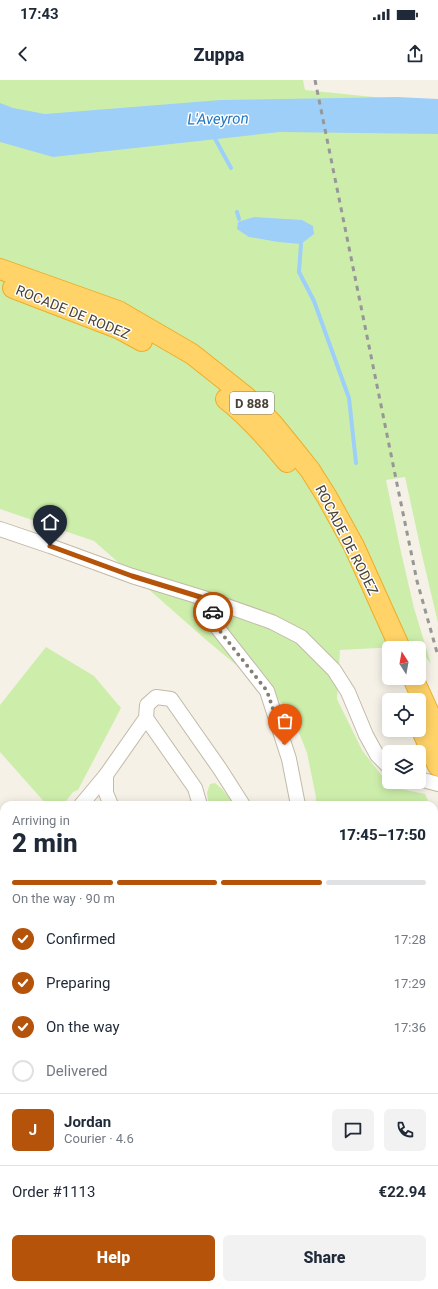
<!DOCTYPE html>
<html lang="en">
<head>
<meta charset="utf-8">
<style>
  body { margin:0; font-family:Roboto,sans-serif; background:#f2f2f3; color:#1f2937; height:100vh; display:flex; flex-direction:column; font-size:15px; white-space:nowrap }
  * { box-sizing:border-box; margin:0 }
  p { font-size:13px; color:#747a83 }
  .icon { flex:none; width:22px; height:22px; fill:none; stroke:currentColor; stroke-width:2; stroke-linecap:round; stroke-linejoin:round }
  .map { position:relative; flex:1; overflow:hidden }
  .sheet { position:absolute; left:0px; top:721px; width:438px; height:488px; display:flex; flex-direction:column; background:#fff; border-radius:12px 12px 0 0; box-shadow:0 2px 10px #0003 }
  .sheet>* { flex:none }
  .needle { width:26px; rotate:349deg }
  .buttons { position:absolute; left:382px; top:561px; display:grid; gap:8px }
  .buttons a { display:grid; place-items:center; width:44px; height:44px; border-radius:6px; background:#fff; box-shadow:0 2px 10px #0003; font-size:20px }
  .pin { position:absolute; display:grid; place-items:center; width:34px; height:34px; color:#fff; margin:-41px -17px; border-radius:50% 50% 50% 0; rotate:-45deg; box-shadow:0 0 4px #0007 }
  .pin .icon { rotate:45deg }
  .courier { position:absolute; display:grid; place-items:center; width:40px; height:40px; margin:-20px; border:3px solid #b45309; border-radius:50%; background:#fff; color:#222; box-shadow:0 1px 5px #0007 }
  .summary em { font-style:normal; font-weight:800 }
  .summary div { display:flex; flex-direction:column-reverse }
  .summary { display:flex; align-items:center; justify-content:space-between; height:68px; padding:0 12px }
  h1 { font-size:26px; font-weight:800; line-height:30px }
  .bar { display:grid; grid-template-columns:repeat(4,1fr); gap:6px 4px; align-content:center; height:48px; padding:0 12px }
  .bar i { height:5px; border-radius:3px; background:#e0e1e3 }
  .bar .selected { background:#b45309 }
  .bar p { grid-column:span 4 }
  .line { display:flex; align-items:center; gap:10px; padding:0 12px; border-top:1px solid #e0e1e3 }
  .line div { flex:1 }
  .round { display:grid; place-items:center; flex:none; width:42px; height:42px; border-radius:6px; background:#f2f2f3 }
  ol { padding:0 12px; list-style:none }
  li { display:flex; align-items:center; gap:12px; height:44px }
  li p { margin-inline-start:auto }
  li .icon { padding:4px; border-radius:50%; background:#b45309; color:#fff; stroke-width:4 }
  li:last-child { color:#747a83 }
  li i { width:22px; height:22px; border:2px solid #e0e1e3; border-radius:50% }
  .primary-button { display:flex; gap:8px; margin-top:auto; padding:8px 12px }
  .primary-button a { flex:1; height:46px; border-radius:6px; background:#b45309; color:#fff; font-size:16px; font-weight:800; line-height:46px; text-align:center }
  .primary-button a+a { background:#f2f2f3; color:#1f2937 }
  .status { display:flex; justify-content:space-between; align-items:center; height:28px; padding:0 20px; background:#fff; direction:ltr }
  .status svg { height:11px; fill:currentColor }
  header { display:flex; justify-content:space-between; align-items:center; height:52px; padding:0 12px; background:#fff; font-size:18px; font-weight:800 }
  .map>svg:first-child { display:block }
</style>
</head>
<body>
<div class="status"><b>17:43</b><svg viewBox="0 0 49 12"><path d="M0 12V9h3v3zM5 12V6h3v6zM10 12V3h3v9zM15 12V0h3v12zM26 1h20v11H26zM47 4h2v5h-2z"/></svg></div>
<header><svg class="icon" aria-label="back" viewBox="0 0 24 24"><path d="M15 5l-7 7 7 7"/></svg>Zuppa<svg class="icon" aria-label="share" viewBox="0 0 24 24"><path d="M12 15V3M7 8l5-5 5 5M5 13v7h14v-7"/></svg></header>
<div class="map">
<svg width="438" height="1209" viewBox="0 0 438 1209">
  <rect width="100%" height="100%" fill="#f5f1e7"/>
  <g fill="#cdeeab">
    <polygon points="0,0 303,0 305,10 413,21 438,28 438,543 422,475 405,397 386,400 401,472 414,528 431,584 417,566 340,570 337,619 362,670 382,696 389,701 389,702 391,702 401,709 425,714 430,725 315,725 316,717 307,673 290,630 205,559 94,461 0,429"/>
    <polygon points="46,567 94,596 121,628 78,710 73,712 63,725 47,725 0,672 0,625"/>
    <polygon points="215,703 222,709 235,725 209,725 207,713 210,704"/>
    <polygon points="434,733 438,742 438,916 436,913 434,893"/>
  </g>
  <g fill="#9dcff8">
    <polygon points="397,17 438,19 438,54 280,52 53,77 0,62 0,23 13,28 45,34 221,20"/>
    <polygon points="254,137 302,140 313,146 314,154 301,164 278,162 249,157 237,149 238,142"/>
  </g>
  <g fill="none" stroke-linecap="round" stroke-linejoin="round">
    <g stroke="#9dcff8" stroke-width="4">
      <polyline points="213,55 231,88"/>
      <polyline points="237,132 239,139"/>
      <polyline points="301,164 299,192 314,221 349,318 356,383"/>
    </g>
    <defs>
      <g id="minor">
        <polyline points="0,449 50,466 132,496 210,520 272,542 301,557 334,590 348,612 366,655 377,675 389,687"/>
        <polyline points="210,520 216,546 267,611 289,679 298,725"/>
        <polyline points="146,638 195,708 200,725"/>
        <polyline points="419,699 438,704"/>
        <polyline points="81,725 106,695"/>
        <polyline points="111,725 106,713 106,695 146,638 147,625 156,617 171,619 220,689 243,725"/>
        <polyline points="0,807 4,802"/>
        <polyline points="0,889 4,888"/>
        <polyline points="0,979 4,978"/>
        <polyline points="434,1065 438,1064"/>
        <polyline points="434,1163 438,1163"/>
        <polyline points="111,1205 111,1209"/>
        <polyline points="242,1209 242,1205"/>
      </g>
      <g id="highway">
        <polyline points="0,189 118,231 192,274 245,316 272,343 290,365 310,390 327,417 354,466 400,568"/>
        <polyline points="13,208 120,249 142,261"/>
        <path d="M226,319C249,337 269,360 287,382"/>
        <polyline points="413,598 438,653"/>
        <polyline points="419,644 438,686"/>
      </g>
    </defs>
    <use href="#minor" stroke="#c2baa8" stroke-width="16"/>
    <use href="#highway" stroke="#eead28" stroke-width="22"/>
    <use href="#minor" stroke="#fff" stroke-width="14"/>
    <use href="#highway" stroke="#ffd368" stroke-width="20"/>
    <polyline stroke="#979797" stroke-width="3" stroke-dasharray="5 5" stroke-linecap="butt" points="315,0 397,404 417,501 438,576"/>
  </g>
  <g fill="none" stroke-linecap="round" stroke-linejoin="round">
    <polyline stroke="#857f73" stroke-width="4" stroke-dasharray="0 7.2" points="213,532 216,546 267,611 285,665"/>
    <polyline stroke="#b45309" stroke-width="5" points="50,466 132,496 210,520 213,532"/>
  </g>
  <g text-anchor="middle" stroke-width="3" stroke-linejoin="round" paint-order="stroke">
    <rect fill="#fff" stroke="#807b72" stroke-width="1" x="230" y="312" width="44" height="22" rx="3"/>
    <g font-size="13" font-weight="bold" fill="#494235">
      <text x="252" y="328">D 888</text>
    </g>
    <g font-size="14" fill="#494235" stroke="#fff">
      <text transform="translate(73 232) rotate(22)" y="5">ROCADE DE RODEZ</text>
      <text transform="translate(347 460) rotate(63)" y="5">ROCADE DE RODEZ</text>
    </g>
    <g font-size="15" font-style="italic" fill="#2277c1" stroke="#fff">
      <text transform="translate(218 39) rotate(-1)" y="5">L'Aveyron</text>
    </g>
  </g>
</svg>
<div class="buttons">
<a><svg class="needle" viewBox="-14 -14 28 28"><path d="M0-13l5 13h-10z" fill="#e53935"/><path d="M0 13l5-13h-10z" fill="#747a83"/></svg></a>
<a><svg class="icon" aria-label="locate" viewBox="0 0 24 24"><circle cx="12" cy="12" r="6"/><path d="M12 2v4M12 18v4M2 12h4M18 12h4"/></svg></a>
<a><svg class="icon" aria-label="layers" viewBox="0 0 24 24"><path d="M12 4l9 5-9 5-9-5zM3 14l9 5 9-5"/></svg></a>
</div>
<div class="pin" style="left:285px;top:665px;background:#ea580c"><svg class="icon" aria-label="bag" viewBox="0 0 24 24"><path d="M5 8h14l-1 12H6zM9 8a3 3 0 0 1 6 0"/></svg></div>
<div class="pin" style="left:50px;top:466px;background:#1f2937"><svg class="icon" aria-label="home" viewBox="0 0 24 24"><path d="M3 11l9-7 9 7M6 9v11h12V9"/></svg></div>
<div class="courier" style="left:213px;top:532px"><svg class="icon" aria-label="car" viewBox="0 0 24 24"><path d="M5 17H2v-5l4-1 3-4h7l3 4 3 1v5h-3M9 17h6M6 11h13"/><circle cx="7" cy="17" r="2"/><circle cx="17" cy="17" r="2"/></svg></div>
<section class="sheet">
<div class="summary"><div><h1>2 min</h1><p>Arriving in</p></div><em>17:45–17:50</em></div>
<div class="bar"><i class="selected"></i><i class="selected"></i><i class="selected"></i><i></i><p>On the way · 90 m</p></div>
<ol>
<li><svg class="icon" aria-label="check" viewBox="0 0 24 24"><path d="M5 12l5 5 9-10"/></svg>Confirmed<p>17:28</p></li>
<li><svg class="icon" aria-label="check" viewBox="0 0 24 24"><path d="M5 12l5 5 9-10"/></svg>Preparing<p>17:29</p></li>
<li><svg class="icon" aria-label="check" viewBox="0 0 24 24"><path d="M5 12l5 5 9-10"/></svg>On the way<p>17:36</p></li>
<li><i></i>Delivered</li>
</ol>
<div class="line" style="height:72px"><b class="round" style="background:#b45309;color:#fff">J</b><div><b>Jordan</b><p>Courier · 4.6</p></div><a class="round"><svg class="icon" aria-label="chat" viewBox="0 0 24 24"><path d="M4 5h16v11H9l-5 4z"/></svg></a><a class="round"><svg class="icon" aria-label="phone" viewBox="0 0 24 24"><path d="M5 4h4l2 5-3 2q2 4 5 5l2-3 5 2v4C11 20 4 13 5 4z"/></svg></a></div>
<div class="line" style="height:52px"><div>Order #1113</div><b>€22.94</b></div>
<div class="primary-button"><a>Help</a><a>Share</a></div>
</section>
</div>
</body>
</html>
